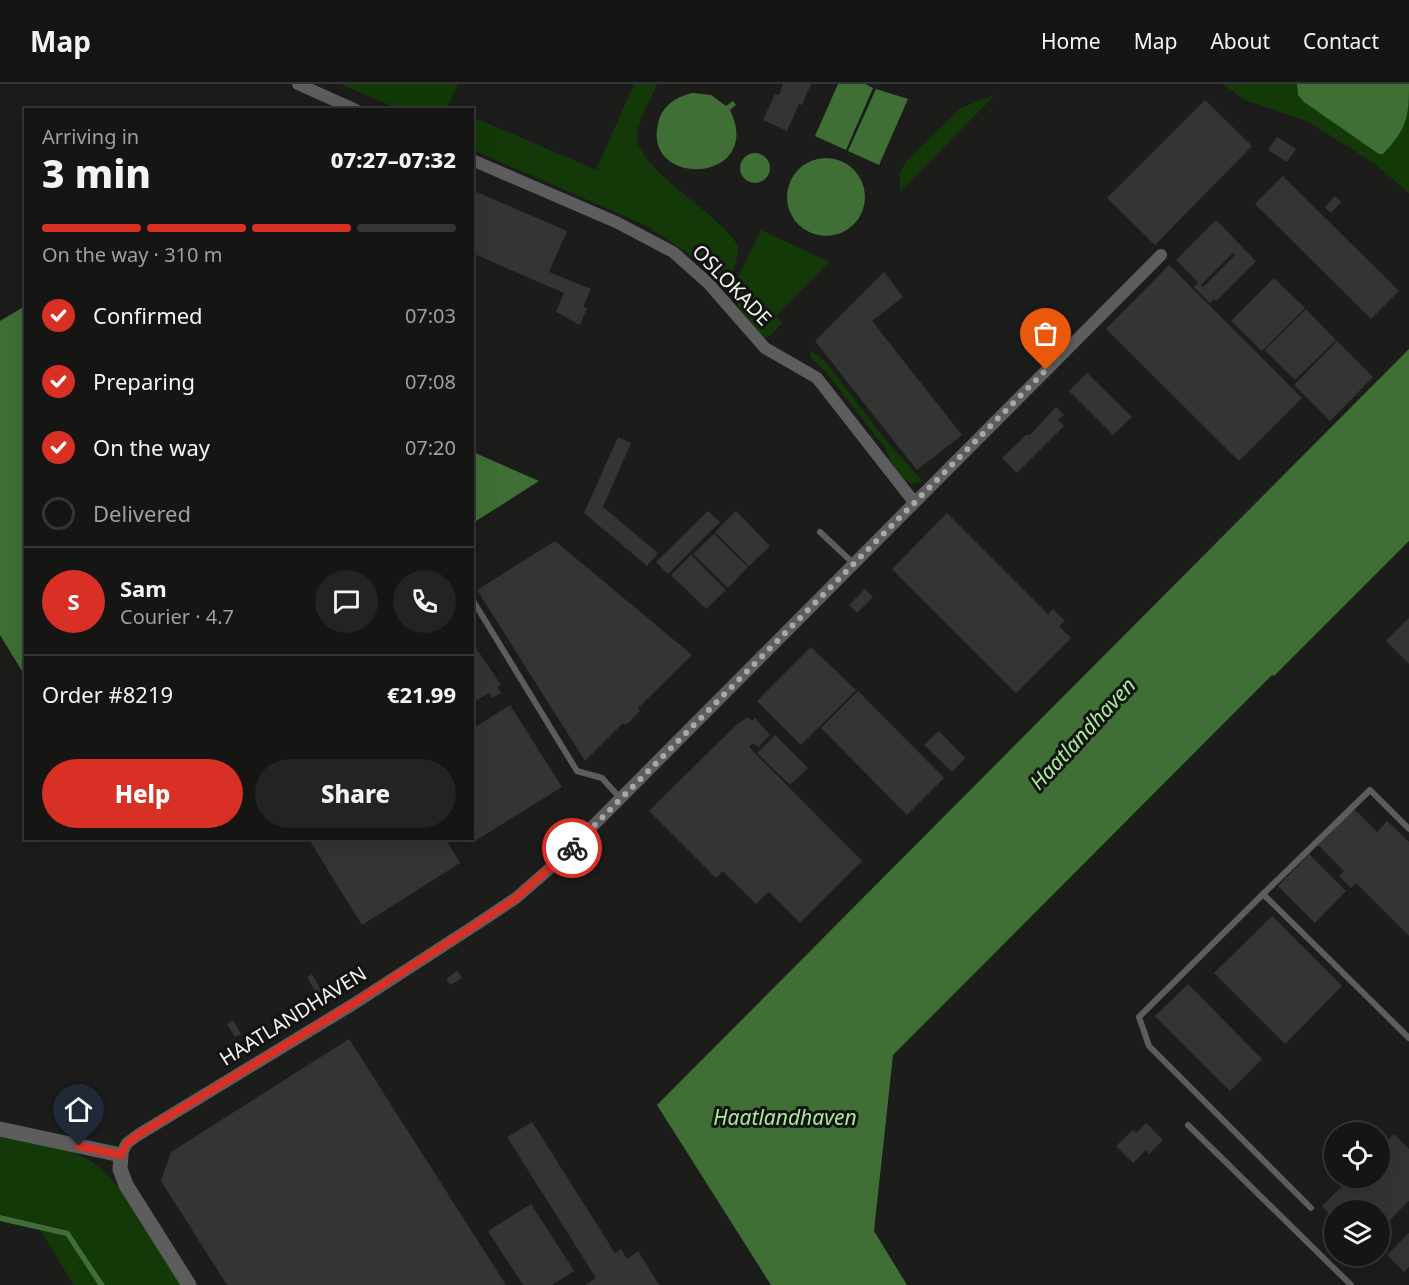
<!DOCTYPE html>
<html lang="en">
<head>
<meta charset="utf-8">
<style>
  body { margin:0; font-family:"Noto Sans",sans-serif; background:#222322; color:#f1f3f6; height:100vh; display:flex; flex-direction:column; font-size:22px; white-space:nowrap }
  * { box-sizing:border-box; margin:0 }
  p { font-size:20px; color:#9d9fa0 }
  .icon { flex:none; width:33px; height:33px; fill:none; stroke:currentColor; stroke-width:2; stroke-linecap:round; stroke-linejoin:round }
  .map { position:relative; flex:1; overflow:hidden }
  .panel { position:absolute; left:24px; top:24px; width:450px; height:732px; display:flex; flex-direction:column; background:#151614; border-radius:0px; box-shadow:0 6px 24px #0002,0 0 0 2px #343534 }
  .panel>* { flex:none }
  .tools { position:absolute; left:1324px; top:1038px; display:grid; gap:12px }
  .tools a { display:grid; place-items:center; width:66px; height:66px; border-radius:50%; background:#151614; box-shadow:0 6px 24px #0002,0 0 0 2px #343534; font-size:30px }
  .pin { position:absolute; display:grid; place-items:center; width:51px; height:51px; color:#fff; margin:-62px -26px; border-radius:50% 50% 50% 0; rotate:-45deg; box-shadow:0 0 6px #0007 }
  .pin .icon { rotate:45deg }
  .courier { position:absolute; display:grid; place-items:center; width:60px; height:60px; margin:-30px; border:4px solid #d93025; border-radius:50%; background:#fff; color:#222; box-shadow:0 2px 8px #0007 }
  .overview em { font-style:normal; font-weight:800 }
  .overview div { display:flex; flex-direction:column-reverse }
  .overview { display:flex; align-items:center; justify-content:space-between; height:102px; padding:0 18px }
  h1 { font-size:39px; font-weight:800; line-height:45px }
  .bar { display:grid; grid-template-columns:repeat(4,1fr); gap:9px 6px; align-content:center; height:72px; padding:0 18px }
  .bar i { height:8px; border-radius:4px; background:#343534 }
  .bar .on { background:#d93025 }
  .bar p { grid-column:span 4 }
  .line { display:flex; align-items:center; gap:15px; padding:0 18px; border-top:2px solid #343534 }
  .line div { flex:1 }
  .round { display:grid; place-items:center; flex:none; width:63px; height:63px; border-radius:32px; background:#222322 }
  ol { padding:0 18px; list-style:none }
  li { display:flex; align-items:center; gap:18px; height:66px }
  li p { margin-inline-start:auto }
  li .icon { padding:6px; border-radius:50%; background:#d93025; color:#fff; stroke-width:4 }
  li:last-child { color:#9d9fa0 }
  li i { width:33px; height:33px; border:3px solid #343534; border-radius:50% }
  .primary-button { display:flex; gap:12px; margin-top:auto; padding:12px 18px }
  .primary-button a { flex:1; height:69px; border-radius:36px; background:#d93025; color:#fff; font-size:24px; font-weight:800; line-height:69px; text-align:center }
  .primary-button a+a { background:#222322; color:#f1f3f6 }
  header { display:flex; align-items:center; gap:36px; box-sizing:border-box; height:84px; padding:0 30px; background:#151614; border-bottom:2px solid #343534 }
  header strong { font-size:28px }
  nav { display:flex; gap:33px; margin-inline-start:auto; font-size:21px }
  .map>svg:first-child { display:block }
</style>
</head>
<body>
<header>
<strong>Map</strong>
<nav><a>Home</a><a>Map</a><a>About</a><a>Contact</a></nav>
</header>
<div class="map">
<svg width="1409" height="1201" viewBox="0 0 1409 1201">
  <rect width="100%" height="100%" fill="#1c1d1b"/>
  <g fill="#133908">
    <polygon points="340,0 458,0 448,22 455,25 399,25"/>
    <path d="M634,0H657C651,15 641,31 637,47C630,83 721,129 738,162C738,175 734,189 724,198L717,197L689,170L647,142L473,66V33L596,86Z"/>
    <polygon points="1223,0 1409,0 1409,109 1375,80 1309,38 1245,16"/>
    <polygon points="996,10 900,108 900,89 906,77 961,24"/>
    <path d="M761,146L829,178L776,232L782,239L771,251L764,254C754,244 736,226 735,211C734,195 754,162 761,146Z"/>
    <path d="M810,266L824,276L891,363L923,397L912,400C899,393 890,378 886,365L826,288L811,274Z"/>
    <path d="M0,1051C28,1058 59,1061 85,1074C126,1096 157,1161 182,1201H105L73,1151L64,1145L0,1131Z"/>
    <polygon points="40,1146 66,1152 98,1201 74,1201"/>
  </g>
  <g fill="#3f6f34">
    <polygon points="838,0 865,0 873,4 846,66 815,52"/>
    <path d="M1297,0H1409C1409,34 1407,44 1383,70H1379L1304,18L1298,11Z"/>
    <polygon points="876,5 908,15 879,81 848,67"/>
    <path d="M693,9L711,11L726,22L733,17L736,21L730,26C766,100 638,106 659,36C664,20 678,12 693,9Z"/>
    <circle cx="755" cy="84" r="15"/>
    <circle cx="826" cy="113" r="39"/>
    <polygon points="25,222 25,592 0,551 0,237"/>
    <polygon points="1409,265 1409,457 1274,592 1272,591 893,971 874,1147 907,1201 771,1201 657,1021"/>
    <polygon points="473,368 539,397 473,439"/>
    <polygon points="0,1131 69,1147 105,1201 98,1201 66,1152 0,1137"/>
  </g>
  <g fill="#343533" fill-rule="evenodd">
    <polygon points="783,0 811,0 802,21 799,20 787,47 763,36 775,10 779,11"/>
    <polygon points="1205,16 1252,62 1155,161 1107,114"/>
    <polygon points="1277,53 1296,65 1287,78 1268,66"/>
    <polygon points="1283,92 1399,207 1371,235 1255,120"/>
    <polygon points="472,106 567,147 549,188 591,205 583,223 587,224 580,241 556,228 564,209 472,169"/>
    <polygon points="1335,112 1341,118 1331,129 1325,123"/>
    <path d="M1216,136L1256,177L1216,217L1214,215L1210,219L1194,203L1198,198L1176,176ZM1233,169L1235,171L1203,203L1201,201Z"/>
    <polygon points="1169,181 1302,314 1239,377 1106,245"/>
    <polygon points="884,188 903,213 872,237 962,351 917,386 815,257"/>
    <polygon points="1274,194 1305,224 1262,267 1231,237"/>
    <polygon points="1306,225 1336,256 1295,296 1265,266"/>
    <polygon points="1337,257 1373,293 1330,337 1294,301"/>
    <polygon points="1087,289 1132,333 1113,351 1069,307"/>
    <polygon points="1056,323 1064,331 1058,336 1064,342 1017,389 1002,374 1026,351 1030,351"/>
    <polygon points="618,353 631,359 603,423 658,469 647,482 584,429"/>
    <polygon points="708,427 720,438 668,490 656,478"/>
    <polygon points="736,427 770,462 749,482 715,448"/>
    <polygon points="947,429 1048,530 1053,525 1065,537 1059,542 1071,554 1016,609 892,485"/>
    <polygon points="714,450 748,483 728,504 693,470"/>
    <polygon points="555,457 692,571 638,624 640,627 626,641 623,639 585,677 477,506"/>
    <polygon points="691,471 726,506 706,525 671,491"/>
    <polygon points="865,505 873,513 857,529 849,521"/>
    <polygon points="1409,534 1409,580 1386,557"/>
    <polygon points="472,558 501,601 497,603 501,609 492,614 489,609 472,619"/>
    <polygon points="811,563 856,606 801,661 757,617"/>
    <polygon points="858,607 944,694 907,731 821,644"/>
    <polygon points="510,621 562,703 472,759 470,754 472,754 472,645"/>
    <polygon points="748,633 752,637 755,634 770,651 758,663 753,659 749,663 862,777 800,839 769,808 756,820 723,787 716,794 649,727 736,641"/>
    <polygon points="939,647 965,674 952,688 924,661"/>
    <polygon points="775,651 808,684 790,701 757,669"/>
    <polygon points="1354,725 1377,748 1387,737 1409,758 1409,852 1356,799 1351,804 1339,792 1344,787 1318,761"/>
    <polygon points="308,754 445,754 460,779 362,841"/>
    <polygon points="1309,770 1346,807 1315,839 1278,802"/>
    <polygon points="1272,832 1342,902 1285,960 1214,889"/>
    <polygon points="457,887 462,894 450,901 446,895"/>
    <polygon points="312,890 322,907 317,910 307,893"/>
    <polygon points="1188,900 1262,975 1230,1007 1155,932"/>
    <polygon points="233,936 241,950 235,953 227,940"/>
    <polygon points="349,955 506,1201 227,1201 161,1097 171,1068"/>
    <polygon points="532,1038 615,1169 621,1165 627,1175 638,1167 659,1201 585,1201 596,1194 507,1053"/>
    <polygon points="1146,1039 1163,1056 1149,1070 1146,1066 1133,1079 1116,1062 1133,1046 1136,1049"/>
    <polygon points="1394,1050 1409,1065 1409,1117 1380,1146 1380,1126 1335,1126 1335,1135 1322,1122 1350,1094 1380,1094 1380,1064"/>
    <polygon points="531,1120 574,1187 552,1201 523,1201 488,1147"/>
    <polygon points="1409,1149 1409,1183 1404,1188 1387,1171"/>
  </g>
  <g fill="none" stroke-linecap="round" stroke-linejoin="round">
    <g stroke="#5c5d5c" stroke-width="6">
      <polyline points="820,448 853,479"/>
      <polyline points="472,515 577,687 602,694 620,714"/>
      <polyline points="1409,745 1370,706 1263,810 1409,954"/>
      <polyline points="1263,810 1139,933 1149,962 1311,1124"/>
      <polyline points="1188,1041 1351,1201"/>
    </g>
    <g stroke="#5c5d5c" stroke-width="12">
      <polyline points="298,0 356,26"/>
      <polyline points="472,76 616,138 673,168 708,199 765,264 817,294 914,418"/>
      <polyline points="121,1071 127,1059 138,1051 352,921 474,842 516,814 556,779 1161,171"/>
    </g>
    <polyline stroke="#5c5d5c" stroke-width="15" points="0,1045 121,1071 120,1085 126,1101 189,1201"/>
  </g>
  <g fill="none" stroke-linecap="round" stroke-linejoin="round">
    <polyline stroke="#a8a9a7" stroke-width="6" stroke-dasharray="0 10.8" points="572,764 1046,286"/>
    <polyline stroke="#d93025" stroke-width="8" points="79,1062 121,1071 127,1059 138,1051 351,921 474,842 516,814 572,764"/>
  </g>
  <g text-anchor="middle" stroke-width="6" stroke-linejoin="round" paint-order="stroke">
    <g font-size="20" fill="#f3f4f2" stroke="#131412">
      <text transform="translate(732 201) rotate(46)" y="7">OSLOKADE</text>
      <text transform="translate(293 932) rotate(-32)" y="7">HAATLANDHAVEN</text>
    </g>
    <g font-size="21" font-style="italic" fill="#a6eb96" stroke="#131412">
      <text transform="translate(1083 650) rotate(-47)" y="7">Haatlandhaven</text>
      <text x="785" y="1041">Haatlandhaven</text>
    </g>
  </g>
</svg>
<div class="tools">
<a><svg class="icon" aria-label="locate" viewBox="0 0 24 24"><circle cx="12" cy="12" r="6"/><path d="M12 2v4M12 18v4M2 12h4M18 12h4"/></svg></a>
<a><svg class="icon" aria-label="layers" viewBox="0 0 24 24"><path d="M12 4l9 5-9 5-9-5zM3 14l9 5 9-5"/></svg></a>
</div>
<div class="pin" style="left:1046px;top:286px;background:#ea580c"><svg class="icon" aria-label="bag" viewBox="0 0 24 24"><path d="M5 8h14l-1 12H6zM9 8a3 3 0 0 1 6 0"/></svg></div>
<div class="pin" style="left:79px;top:1062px;background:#1f2937"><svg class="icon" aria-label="home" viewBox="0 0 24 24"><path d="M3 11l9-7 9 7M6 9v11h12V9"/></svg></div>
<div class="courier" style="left:572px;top:764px"><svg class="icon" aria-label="bike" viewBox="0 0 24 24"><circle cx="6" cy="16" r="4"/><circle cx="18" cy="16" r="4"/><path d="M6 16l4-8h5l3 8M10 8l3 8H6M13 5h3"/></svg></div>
<section class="panel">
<div class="overview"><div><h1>3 min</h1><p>Arriving in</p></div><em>07:27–07:32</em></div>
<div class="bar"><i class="on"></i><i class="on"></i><i class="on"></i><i></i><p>On the way · 310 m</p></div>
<ol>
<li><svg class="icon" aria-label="check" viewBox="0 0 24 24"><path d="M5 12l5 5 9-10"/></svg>Confirmed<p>07:03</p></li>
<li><svg class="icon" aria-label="check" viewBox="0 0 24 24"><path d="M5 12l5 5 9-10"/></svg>Preparing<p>07:08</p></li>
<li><svg class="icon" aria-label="check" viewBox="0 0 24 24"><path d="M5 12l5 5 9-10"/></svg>On the way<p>07:20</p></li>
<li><i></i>Delivered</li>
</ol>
<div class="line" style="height:108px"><b class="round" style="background:#d93025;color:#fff">S</b><div><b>Sam</b><p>Courier · 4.7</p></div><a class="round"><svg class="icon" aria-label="chat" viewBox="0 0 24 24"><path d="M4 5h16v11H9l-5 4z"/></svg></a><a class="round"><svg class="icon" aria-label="phone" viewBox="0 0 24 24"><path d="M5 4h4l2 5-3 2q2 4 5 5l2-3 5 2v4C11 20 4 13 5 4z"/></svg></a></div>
<div class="line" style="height:78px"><div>Order #8219</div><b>€21.99</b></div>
<div class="primary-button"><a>Help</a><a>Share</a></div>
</section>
</div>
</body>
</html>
